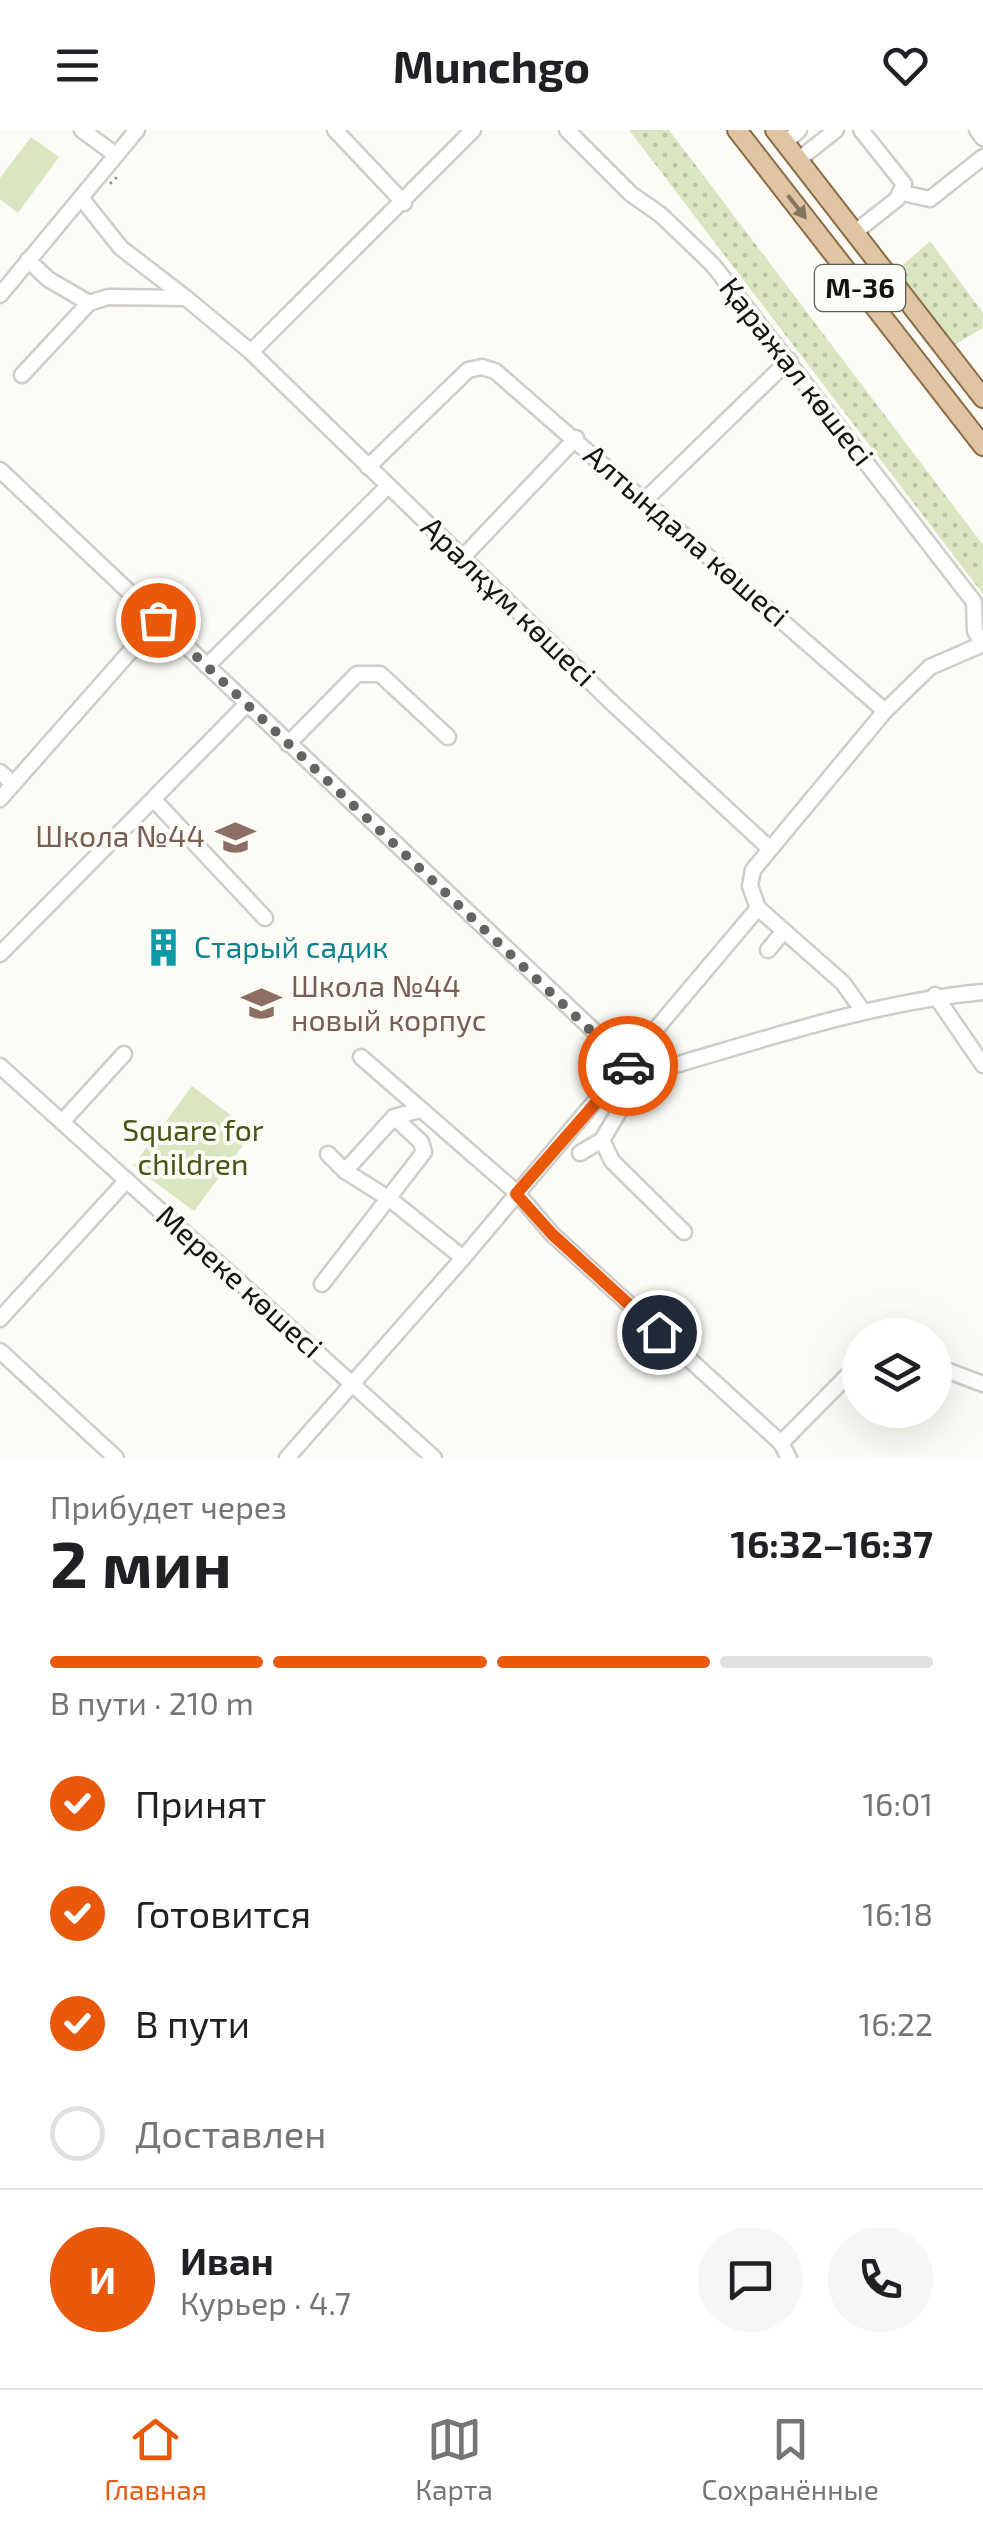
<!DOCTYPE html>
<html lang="ru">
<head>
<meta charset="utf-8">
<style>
  body { margin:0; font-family:"Exo 2",sans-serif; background:#f6f6f6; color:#202124; height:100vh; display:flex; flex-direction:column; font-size:38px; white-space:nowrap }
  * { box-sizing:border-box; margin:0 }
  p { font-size:32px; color:#757577 }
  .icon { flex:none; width:55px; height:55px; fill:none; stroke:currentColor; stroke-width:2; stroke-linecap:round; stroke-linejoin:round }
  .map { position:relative; height:1328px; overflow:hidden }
  .side { display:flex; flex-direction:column; background:#fff; flex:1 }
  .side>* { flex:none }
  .controls { position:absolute; left:842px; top:1188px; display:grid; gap:20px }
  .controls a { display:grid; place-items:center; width:110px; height:110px; border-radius:50%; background:#fff; box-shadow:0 10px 40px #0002; font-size:50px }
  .pin { position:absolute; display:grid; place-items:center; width:85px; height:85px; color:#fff; margin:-42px; border:5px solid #fff; border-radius:50%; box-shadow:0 2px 10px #0007 }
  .courier { position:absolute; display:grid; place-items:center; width:100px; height:100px; margin:-50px; border:8px solid #ea580c; border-radius:50%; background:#fff; color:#222; box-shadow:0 2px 12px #0007 }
  .headline em { font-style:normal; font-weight:700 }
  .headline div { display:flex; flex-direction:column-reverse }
  .headline { display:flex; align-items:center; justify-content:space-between; height:170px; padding:0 50px }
  h1 { font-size:65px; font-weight:700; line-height:75px }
  .bar { display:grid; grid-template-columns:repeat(4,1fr); gap:15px 10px; align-content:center; height:120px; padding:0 50px }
  .bar i { height:12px; border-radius:8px; background:#e0e0e0 }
  .bar .on { background:#ea580c }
  .bar p { grid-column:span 4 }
  .line { display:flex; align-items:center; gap:25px; padding:0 50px; border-top:2px solid #e0e0e0 }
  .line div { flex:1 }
  .round { display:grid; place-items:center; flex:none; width:105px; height:105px; border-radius:52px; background:#f6f6f6 }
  ol { padding:0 50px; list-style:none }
  li { display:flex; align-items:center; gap:30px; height:110px }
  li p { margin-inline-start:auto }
  li .icon { padding:10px; border-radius:50%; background:#ea580c; color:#fff; stroke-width:4 }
  li:last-child { color:#757577 }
  li i { width:55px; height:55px; border:5px solid #e0e0e0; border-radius:50% }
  header { display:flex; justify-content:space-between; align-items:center; height:130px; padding:0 50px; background:#fff; font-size:45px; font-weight:700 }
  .dock { display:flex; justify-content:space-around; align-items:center; height:140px; border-top:2px solid #e0e0e0; background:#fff; font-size:28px; color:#757577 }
  .dock a { display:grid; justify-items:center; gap:5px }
  .dock .on { color:#ea580c }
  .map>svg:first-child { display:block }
</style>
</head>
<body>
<header><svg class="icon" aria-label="menu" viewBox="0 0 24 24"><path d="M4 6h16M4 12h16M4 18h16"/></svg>Munchgo<svg class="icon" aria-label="heart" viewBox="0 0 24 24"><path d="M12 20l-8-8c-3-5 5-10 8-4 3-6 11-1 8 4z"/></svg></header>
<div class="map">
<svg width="983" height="1328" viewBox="0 0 983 1328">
  <defs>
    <pattern id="grass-dots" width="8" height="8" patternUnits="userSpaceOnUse" patternTransform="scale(2.5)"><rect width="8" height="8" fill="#d9e6c1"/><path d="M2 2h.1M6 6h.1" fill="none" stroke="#b9c4a5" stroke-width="1.8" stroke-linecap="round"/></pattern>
  </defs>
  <rect width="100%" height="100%" fill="#fcfbf6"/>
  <g fill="url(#grass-dots)">
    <polygon points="629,0 669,0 983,415 983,464"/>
    <polygon points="930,111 983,183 983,198 954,215 896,141"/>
  </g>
  <g fill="#d9e6c1">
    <polygon points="31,7 59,27 18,83 0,69 0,48"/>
    <polygon points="192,956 253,1002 194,1081 133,1036"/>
  </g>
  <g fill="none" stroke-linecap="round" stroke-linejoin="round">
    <defs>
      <g id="minor">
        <polyline points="82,0 116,25"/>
        <polyline points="335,0 404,73"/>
        <polyline points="567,0 631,64 661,85 713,135 974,472 975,501 983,514"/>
        <polyline points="977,0 983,8"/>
        <polyline points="785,13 799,0"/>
        <polyline points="798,30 836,0"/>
        <polyline points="902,63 930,69 983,27"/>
        <polyline points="82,69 121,118 186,168"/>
        <polyline points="854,103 897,69 904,54 861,0"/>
        <polyline points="28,130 48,149 89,173"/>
        <polyline points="0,165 137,0"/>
        <polyline points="251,222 473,0"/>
        <polyline points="22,245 89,173 108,167 186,168 251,222 610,571 769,718"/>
        <polyline points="368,337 468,240 482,237 495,241 885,581"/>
        <path d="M0,340L629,934L652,939L672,936C775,906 876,872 983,862"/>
        <polyline points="644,371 789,230"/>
        <polyline points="463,427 576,308"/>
        <polyline points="207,536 387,357"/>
        <polyline points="288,614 357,544 380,544 448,607"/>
        <polyline points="0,642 13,654"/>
        <polyline points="0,669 158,490"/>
        <polyline points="155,671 265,788"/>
        <polyline points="758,778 843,853 863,881"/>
        <polyline points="768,820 783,802"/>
        <polyline points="0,824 245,576"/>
        <polyline points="935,865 983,935"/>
        <polyline points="361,927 517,1063 552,1104 781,1313 789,1328"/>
        <polyline points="0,936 434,1328"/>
        <polyline points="420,980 394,987 345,1041 391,1070 463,1128"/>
        <polyline points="62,992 124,924"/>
        <polyline points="602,1010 632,960 652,939"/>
        <polyline points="580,1023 602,1010 612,1031 684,1102"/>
        <polyline points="328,1024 345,1041"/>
        <polyline points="322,1154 424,1022 421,1012 394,987"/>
        <polyline points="0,1189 127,1050"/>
        <polyline points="0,1221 116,1328"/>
        <polyline points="935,1236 983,1254"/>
        <polyline points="781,1313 860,1233"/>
        <polyline points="287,1328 463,1128 758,778 750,756 753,740 885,581 930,537 983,514"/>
      </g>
      <g id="major">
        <polyline points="737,0 983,316"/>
        <polyline points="775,0 983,268"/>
      </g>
    </defs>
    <use href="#minor" stroke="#cfcdc9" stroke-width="19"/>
    <use href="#major" stroke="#8a6d46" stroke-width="22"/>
    <polyline stroke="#8e8d8a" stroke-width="2.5" stroke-dasharray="2.5 8" stroke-linecap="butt" points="110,52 113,55 118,43"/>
    <use href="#minor" stroke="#fff" stroke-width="14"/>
    <use href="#major" stroke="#dfc5a1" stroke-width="18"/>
  </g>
  <defs><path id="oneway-solid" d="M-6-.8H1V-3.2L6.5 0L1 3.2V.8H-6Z" transform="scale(2.5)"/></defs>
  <use fill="#847561" href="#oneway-solid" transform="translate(797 77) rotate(52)"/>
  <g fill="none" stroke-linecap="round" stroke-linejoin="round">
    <polyline stroke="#656462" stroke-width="10" stroke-dasharray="0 18" points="158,490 628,936"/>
    <polyline stroke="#ea580c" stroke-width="12" points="628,936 516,1064 552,1104 659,1202"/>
  </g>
  <defs>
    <symbol id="school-bare" viewBox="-9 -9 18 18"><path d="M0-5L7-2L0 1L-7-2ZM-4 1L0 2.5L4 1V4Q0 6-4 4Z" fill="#8d6e63" stroke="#fcfbf6" stroke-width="2.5" paint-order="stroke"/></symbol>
    <symbol id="building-bare" viewBox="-9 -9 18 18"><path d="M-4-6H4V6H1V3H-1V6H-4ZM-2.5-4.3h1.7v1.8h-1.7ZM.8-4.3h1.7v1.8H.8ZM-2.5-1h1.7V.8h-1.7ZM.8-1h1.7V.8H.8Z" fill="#0f9aa8" stroke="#fcfbf6" stroke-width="2.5" paint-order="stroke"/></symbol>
  </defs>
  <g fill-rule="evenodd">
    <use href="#school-bare" x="208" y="680" width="55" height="55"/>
    <use href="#building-bare" x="136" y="790" width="55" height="55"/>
    <use href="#school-bare" x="234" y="846" width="55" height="55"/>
  </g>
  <g text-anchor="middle" stroke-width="8" stroke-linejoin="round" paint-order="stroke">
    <rect fill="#fcfbf6" stroke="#5a5956" stroke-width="2.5" x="815" y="135" width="90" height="46" rx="8"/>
    <g font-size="28" font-weight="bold" fill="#141312">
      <text x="860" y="168">M-36</text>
    </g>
    <g font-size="30" fill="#141312" stroke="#fcfbf6">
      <text transform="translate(796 242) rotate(52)" y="10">Қаражал көшесі</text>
      <text transform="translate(686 406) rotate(41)" y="10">Алтындала көшесі</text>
      <text transform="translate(508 472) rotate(44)" y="10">Аралқұм көшесі</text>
      <text transform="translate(239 1152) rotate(42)" y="10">Мереке көшесі</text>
    </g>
    <g font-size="30" fill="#785e54" stroke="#fcfbf6" text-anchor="end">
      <text x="205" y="717">Школа №44</text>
      <text x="291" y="867" text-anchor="start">Школа №44<tspan x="291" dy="34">новый корпус</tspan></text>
    </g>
    <g font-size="30" fill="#0d838f" stroke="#fcfbf6" text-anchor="start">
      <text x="194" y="828">Старый садик</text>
    </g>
    <g font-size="30" fill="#445515" stroke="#fcfbf6">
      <text x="193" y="1011">Square for<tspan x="193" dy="34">children</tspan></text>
    </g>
  </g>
</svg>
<div class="controls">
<a><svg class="icon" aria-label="layers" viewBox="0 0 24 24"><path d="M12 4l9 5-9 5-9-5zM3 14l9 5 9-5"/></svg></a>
</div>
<div class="pin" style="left:158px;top:490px;background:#ea580c"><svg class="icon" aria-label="bag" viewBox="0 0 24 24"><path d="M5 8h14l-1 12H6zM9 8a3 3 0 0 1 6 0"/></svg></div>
<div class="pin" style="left:659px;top:1202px;background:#1f2937"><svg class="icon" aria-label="home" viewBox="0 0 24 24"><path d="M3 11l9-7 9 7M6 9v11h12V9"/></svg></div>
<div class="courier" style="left:628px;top:936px"><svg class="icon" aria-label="car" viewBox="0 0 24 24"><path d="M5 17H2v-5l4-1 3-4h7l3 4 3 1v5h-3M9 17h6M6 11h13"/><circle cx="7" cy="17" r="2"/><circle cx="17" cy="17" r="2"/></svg></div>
</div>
<section class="side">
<div class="headline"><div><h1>2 мин</h1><p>Прибудет через</p></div><em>16:32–16:37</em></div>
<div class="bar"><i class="on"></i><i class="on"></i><i class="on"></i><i></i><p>В пути · 210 m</p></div>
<ol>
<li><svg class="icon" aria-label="check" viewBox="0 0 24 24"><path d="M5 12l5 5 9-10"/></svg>Принят<p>16:01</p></li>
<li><svg class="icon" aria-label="check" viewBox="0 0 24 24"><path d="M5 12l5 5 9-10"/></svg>Готовится<p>16:18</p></li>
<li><svg class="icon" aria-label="check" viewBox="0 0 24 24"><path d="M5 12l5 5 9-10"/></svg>В пути<p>16:22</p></li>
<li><i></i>Доставлен</li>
</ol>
<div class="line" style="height:180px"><b class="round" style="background:#ea580c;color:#fff">И</b><div><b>Иван</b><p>Курьер · 4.7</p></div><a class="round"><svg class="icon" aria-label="chat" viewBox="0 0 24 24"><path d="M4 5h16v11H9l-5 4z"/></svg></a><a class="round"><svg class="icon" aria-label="phone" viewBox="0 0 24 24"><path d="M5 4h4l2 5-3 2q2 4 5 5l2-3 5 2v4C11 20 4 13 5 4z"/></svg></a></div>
</section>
<nav class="dock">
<a class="on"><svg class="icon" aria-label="home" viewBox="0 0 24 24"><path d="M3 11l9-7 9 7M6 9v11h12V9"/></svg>Главная</a>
<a><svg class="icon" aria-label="map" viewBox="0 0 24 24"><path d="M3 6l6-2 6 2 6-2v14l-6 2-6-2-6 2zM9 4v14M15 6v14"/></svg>Карта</a>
<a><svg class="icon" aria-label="saved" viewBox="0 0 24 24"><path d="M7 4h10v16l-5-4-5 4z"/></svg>Сохранённые</a>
</nav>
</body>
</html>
